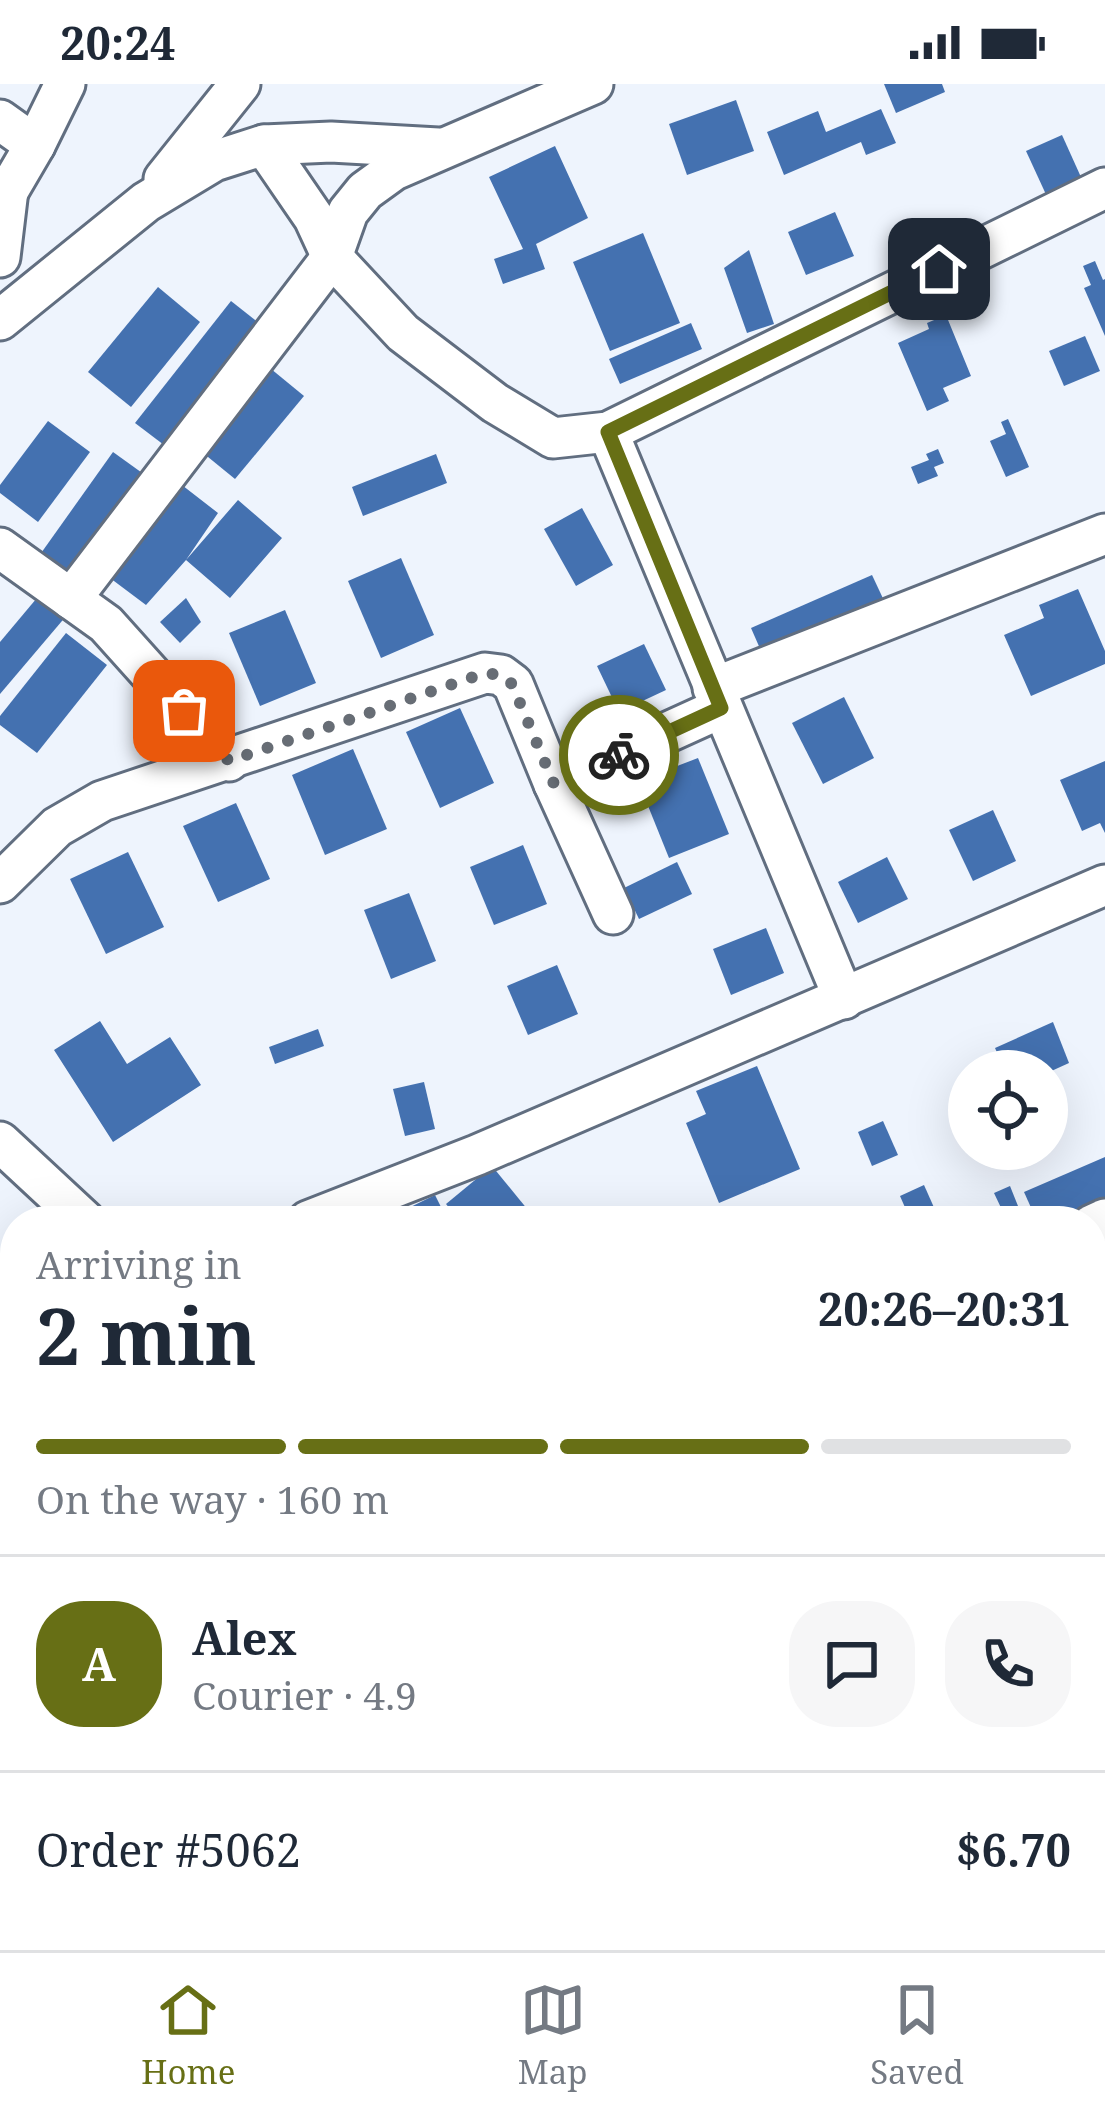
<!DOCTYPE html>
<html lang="en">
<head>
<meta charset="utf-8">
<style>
  body { margin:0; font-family:"Noto Serif",serif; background:#f6f6f7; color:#1f2937; height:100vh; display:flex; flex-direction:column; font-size:45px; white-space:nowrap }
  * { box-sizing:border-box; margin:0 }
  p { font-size:39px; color:#747a83 }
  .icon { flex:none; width:66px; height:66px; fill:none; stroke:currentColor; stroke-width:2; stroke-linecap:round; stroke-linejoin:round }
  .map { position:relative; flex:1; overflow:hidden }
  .side { position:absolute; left:0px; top:1122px; width:1107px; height:744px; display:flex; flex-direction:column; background:#fff; border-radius:48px 48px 0 0; box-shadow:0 12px 48px #0002 }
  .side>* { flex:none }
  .tools { position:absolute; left:948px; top:966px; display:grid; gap:24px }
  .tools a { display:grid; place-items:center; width:120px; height:120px; border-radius:50%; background:#fff; box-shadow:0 12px 48px #0002; font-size:60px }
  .pin { position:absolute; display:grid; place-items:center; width:102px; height:102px; color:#fff; margin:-51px; border-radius:24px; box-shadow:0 6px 18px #0006 }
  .courier { position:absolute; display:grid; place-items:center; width:120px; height:120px; margin:-60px; border:9px solid #676f15; border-radius:50%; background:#fff; color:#222; box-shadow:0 3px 15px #0007 }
  .overview em { font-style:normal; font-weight:700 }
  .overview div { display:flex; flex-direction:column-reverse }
  .overview { display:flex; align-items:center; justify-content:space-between; height:204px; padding:0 36px }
  h1 { font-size:78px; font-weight:700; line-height:90px }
  .bar { display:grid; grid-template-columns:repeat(4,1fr); gap:18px 12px; align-content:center; height:144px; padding:0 36px }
  .bar i { height:15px; border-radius:9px; background:#e0e1e3 }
  .bar .current { background:#676f15 }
  .bar p { grid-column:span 4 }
  .line { display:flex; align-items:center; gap:30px; padding:0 36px; border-top:3px solid #e0e1e3 }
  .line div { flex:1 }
  .round { display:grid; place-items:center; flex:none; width:126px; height:126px; border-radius:48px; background:#f6f6f7 }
  .status { display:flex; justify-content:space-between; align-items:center; height:84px; padding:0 60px; background:#fff; direction:ltr }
  .status svg { height:33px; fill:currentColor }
  .tabs { display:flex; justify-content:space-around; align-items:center; height:168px; border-top:3px solid #e0e1e3; background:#fff; font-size:33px; color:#747a83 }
  .tabs a { display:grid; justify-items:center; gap:6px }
  .tabs .current { color:#676f15 }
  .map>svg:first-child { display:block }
</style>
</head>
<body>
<div class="status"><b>20:24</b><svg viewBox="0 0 49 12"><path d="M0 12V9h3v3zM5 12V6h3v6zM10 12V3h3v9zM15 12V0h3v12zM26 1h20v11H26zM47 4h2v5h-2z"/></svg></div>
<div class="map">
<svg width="1105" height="1866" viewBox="0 0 1105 1866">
  <rect width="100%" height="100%" fill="#eef4fd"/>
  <g fill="#4471b0">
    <polygon points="884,0 942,0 945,8 896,29"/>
    <polygon points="736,16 754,67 687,91 669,40"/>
    <polygon points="881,25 896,59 866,71 861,58 784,91 767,48 818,27 826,48"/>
    <polygon points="1062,51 1085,102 1049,117 1026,67"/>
    <polygon points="555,62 588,134 536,160 545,185 503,200 494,175 523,165 489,93"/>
    <polygon points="835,128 854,172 806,191 788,148"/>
    <polygon points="643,149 680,239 610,267 573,178"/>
    <polygon points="749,166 774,240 747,249 724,184"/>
    <polygon points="1095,177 1103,196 1105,195 1105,252 1084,204 1091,201 1083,182"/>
    <polygon points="158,203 200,238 131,323 88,288"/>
    <polygon points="231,217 260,240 164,361 135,339"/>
    <polygon points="946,231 971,292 943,304 949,317 927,327 898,259 929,245 927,239"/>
    <polygon points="691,239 702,265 620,300 609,275"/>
    <polygon points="1085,252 1100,287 1064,302 1049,267"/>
    <polygon points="265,280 304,312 235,395 197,364"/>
    <polygon points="1008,335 1029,383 1006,393 990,357 1006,350 1001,338"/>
    <polygon points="48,337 90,368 38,438 0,409 0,401"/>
    <polygon points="938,365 944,379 934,383 938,392 918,400 911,383 929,376 926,370"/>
    <polygon points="113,368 145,391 71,495 39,472"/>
    <polygon points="436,370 447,399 363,432 352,403"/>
    <polygon points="178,398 218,429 186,476 238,416 282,454 230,514 186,476 146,521 106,491"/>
    <polygon points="582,424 613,481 576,502 544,445"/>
    <polygon points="401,474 434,551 381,574 348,497"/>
    <polygon points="872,491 887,523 765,576 751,544"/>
    <polygon points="47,502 73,524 0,610 0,558"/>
    <polygon points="1078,505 1105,567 1105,580 1031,612 1004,551 1044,534 1039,521"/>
    <polygon points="186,514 201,538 180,559 160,538"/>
    <polygon points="285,526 316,599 260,622 229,549"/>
    <polygon points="66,549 107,581 37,669 0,641 0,632"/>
    <polygon points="644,560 666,606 619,628 597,582"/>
    <polygon points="844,613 874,674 823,700 792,639"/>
    <polygon points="460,624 494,699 440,724 406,648"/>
    <polygon points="353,665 387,745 325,771 292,691"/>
    <polygon points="698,674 729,750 669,774 638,697"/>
    <polygon points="1105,677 1105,749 1100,739 1082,747 1060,696"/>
    <polygon points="236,719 270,795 218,818 183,742"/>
    <polygon points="993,726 1016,777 973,797 949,746"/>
    <polygon points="523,761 547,820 494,841 470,783"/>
    <polygon points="128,768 164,843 106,870 70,795"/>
    <polygon points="887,773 908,815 858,839 838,798"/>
    <polygon points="677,778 692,810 639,835 624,804"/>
    <polygon points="409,809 436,877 391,895 364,826"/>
    <polygon points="766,844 784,889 731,911 713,865"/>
    <polygon points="557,881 578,930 528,951 507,902"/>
    <polygon points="100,937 127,980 170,953 201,1001 113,1058 54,966"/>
    <polygon points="1053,938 1069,979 1047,989 1005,987 995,964"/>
    <polygon points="318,945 324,962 275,980 269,963"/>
    <polygon points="757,982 800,1085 719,1119 686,1039 706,1030 696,1007"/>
    <polygon points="424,998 435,1045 405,1052 393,1005"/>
    <polygon points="883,1037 898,1071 872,1082 858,1048"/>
    <polygon points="1105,1073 1105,1118 1062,1137 1037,1137 1024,1108"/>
    <polygon points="492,1082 528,1126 514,1137 460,1137 446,1120"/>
    <polygon points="924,1101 940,1137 911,1137 900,1112"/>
    <polygon points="1010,1102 1024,1137 946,1137 943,1131 962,1123 965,1133 989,1123 992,1132 1003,1128 994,1109"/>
    <polygon points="435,1111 448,1137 382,1137"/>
    <polygon points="0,1200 15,1211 15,1250 8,1259 0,1253"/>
    <polygon points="1105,1305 1105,1340 1092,1344 1092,1308"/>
    <polygon points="0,1426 15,1443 15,1471 8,1477 0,1468"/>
    <polygon points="1105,1542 1105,1605 1100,1607 1092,1585 1092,1547"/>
    <polygon points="1092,1808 1105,1827 1105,1866 1093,1852 1098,1846 1092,1836"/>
    <polygon points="227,1851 353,1851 355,1855 336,1864 333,1858 316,1866 310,1866 307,1860 294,1866 234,1866"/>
    <polygon points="724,1851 750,1851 752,1854 739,1866 714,1866 711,1862"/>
  </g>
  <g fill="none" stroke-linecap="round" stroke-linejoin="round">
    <defs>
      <g id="minor">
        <polyline points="0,36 35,61"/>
        <polyline points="264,61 314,134 332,173 403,249 495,319 553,354 608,348 1105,104"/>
        <polyline points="164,95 240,0"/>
        <polyline points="0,121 35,61 65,0"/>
        <polyline points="0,173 8,106"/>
        <polyline points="0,236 146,118 214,77 264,61 331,58 438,64"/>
        <polyline points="608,348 844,915"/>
        <polyline points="0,464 106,540 229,677"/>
        <polyline points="71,515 332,173 348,128 365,107 394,86 593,0"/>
        <polyline points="713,604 1105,450"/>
        <polyline points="554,700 721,624"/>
        <polyline points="0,799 57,743 102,717 485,589 501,591 513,600 554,700 613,830"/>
        <polyline points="0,1058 85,1137"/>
        <polyline points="308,1137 477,1071 1105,801"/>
        <polyline points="1092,1141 1105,1135"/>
        <polyline points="0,1310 15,1292"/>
        <polyline points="1092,1486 1105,1480"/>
        <polyline points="0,1620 15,1644"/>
        <polyline points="1092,1655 1105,1648"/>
        <polyline points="139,1851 148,1866"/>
        <polyline points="835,1851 853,1866"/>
        <polyline points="407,1866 434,1851"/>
      </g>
    </defs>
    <use href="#minor" stroke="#616e80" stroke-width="45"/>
    <use href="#minor" stroke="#fff" stroke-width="39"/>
  </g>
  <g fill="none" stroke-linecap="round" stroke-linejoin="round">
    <polyline stroke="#676d75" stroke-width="12" stroke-dasharray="0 21.6" points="184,627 229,677 485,589 501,591 512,600 554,700 619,671"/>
    <polyline stroke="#676f15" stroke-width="15" points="619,671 721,624 608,348 939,185"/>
  </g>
</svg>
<div class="tools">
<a><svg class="icon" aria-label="locate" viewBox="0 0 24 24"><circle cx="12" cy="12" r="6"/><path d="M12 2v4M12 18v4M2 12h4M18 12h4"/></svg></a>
</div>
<div class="pin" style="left:184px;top:627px;background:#ea580c"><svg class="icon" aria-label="bag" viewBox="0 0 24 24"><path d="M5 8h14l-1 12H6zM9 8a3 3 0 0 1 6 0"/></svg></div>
<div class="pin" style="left:939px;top:185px;background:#1f2937"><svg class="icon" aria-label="home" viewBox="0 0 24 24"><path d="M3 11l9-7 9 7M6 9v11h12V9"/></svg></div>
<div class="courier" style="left:619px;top:671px"><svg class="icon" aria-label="bike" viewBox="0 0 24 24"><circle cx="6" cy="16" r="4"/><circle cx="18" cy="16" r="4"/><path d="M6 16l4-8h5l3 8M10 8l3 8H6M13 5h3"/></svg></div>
<section class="side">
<div class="overview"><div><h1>2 min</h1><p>Arriving in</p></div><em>20:26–20:31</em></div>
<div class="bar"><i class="current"></i><i class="current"></i><i class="current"></i><i></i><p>On the way · 160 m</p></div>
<div class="line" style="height:216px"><b class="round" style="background:#676f15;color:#fff">A</b><div><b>Alex</b><p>Courier · 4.9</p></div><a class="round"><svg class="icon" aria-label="chat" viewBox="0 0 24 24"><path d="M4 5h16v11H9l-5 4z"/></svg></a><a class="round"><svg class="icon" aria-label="phone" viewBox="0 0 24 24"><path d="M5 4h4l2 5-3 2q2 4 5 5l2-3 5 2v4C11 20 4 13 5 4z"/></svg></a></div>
<div class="line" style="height:156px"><div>Order #5062</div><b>$6.70</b></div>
</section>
</div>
<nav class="tabs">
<a class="current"><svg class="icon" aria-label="home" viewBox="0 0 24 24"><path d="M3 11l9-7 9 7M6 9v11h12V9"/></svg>Home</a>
<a><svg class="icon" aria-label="map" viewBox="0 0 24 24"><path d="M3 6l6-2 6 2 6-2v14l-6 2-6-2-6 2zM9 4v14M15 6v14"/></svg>Map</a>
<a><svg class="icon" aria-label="saved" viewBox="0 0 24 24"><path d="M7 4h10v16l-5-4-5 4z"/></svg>Saved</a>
</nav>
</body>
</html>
